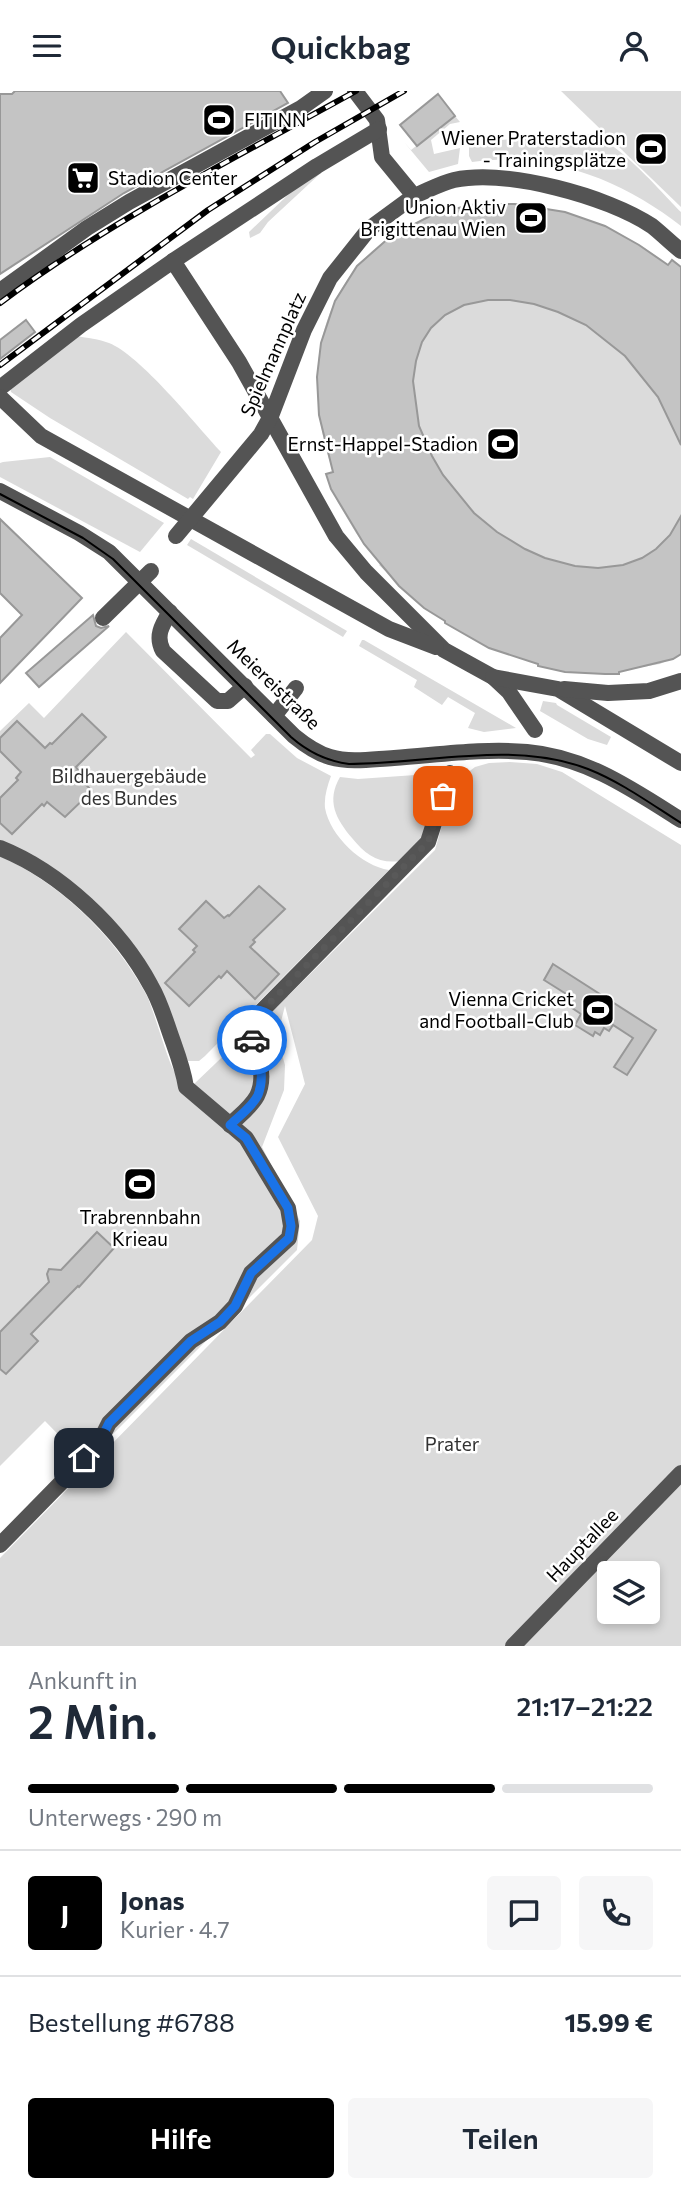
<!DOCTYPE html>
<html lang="de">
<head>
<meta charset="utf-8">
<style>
  body { margin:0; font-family:Commissioner,sans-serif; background:#f6f6f7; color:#1f2937; height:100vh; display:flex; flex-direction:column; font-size:26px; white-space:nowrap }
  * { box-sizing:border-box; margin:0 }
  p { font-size:23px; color:#747a83 }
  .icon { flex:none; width:38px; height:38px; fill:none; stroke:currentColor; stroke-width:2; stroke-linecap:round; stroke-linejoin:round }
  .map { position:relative; height:1555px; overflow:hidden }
  .panel { display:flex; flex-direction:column; background:#fff; flex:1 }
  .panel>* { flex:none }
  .controls { position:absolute; left:597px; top:1470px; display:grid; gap:14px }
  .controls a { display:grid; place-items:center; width:63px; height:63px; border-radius:7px; background:#fff; box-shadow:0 4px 10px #0003; font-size:35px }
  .pin { position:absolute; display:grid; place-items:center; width:60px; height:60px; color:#fff; margin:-30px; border-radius:14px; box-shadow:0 4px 10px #0006 }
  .courier { position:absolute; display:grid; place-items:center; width:70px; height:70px; margin:-35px; border:5px solid #1a73e8; border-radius:50%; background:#fff; color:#222; box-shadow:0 2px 9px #0007 }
  .overview em { font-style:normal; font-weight:600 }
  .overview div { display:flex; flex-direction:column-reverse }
  .overview { display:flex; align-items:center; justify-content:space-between; height:119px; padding:0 28px }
  h1 { font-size:46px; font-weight:600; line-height:52px }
  .bar { display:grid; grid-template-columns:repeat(4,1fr); gap:10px 7px; align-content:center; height:84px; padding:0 28px }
  .bar i { height:9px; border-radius:5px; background:#e0e1e3 }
  .bar .selected { background:#000 }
  .bar p { grid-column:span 4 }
  .line { display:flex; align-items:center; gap:18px; padding:0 28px; border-top:2px solid #e0e1e3 }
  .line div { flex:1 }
  .round { display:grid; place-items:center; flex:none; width:74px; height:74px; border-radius:7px; background:#f6f6f7 }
  .action { display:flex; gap:14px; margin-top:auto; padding:14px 28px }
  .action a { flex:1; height:80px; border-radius:7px; background:#000; color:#fff; font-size:28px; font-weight:600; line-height:80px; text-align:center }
  .action a+a { background:#f6f6f7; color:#1f2937 }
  header { display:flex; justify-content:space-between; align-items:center; height:91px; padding:0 28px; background:#fff; font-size:32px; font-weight:600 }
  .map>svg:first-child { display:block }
</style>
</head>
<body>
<header><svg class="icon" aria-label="menu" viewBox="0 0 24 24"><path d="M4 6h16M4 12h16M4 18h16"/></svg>Quickbag<svg class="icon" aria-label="person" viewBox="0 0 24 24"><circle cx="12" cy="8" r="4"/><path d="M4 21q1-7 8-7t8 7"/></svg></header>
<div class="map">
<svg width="681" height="1555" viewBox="0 0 681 1555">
  <rect width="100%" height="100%" fill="#fff"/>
  <g fill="#dbdbdb" fill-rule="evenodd">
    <polygon points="561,0 681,0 681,116"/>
    <polygon points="455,25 460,31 450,33 431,49 434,63 460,57 458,73 429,81 404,51 411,59"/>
    <path d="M586,43C614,45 660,100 681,121V135C624,90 548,59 472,71L469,65V55L495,50L498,46L501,49Z"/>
    <polygon points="323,80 268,131 260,142 250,147 249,141 312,81"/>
    <path d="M476,113C551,109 607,131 668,174L672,169L681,176V563L660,573L619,580V583C593,584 564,581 538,575L537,573L489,557L455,538L445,532L429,511L424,517L379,474L385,469L364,453L356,442L337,410L326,383L333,380C289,255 337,136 476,113Z"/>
    <path d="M77,245C87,247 99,248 109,252C140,264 196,334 221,361L193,408L190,406L188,408L50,327L11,301L10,297Z"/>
    <polygon points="50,366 164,432 140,461 0,386 0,372 3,371"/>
    <polygon points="191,448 347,540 343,546 187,454"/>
    <path d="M126,541L251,667L255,664L251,659L266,643H270L297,667L331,685C327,696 324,706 325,717C330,745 362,775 389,779L205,965L199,970H188L125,850L0,752V640L29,612L44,627Z"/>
    <polygon points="362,549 364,549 516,637 484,641 468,637 475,622 448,606 442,614 414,596 417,589 359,555"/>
    <polygon points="543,610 556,612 557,614 611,646 607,654 588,648 540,620"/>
    <path d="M510,671L537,673L562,681L681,754V1555H0V1467L312,1149L318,1125L278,1046L305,993L285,915L277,946L285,974L284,999L262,1056L300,1130L297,1159L85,1371L45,1330L0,1375V765C61,793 115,845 147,905C154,920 169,974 175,981C180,985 188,989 194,993L287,904L288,905L435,759L454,692L475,676L489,672ZM609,1482H648V1521H609Z"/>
    <path d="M444,682L424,746L401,770C378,773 366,764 352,747C336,728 326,710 340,686L358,688Z"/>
  </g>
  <g fill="#c4c4c4" stroke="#989898" stroke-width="2">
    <polygon points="15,0 280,0 288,12 124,102 0,183 0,3 12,3"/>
    <polygon points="438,3 455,25 417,55 400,34"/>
    <polygon points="476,113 515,113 565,121 605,135 639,154 668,174 672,169 681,176 681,354 658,306 625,265 586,234 558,221 534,213 510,209 488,209 464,214 445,224 431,237 422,251 416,270 413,290 419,335 432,365 443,384 474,422 497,441 525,458 545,467 575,475 598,477 623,474 642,467 656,458 670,444 681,425 681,563 673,568 619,581 619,583 605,583 565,581 538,575 538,573 489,557 445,532 445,530 424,517 399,495 364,453 331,398 326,383 333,381 319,324 317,286 321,252 335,210 357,175 391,145 436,122"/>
    <polygon points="26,229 35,241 0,268 0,249"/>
    <polygon points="0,428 82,507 0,592 0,547 22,524 0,502"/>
    <polygon points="93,524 96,535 101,537 109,535 39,596 26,582"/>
    <polygon points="82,623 106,646 76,676 78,679 75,682 92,700 65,726 47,711 44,715 42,713 12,743 0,732 0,707 18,689 16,687 21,681 0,660 0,647 17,630 45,657 50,652 52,653"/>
    <polygon points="259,795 285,818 253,849 255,851 250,856 279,883 255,908 227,880 221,887 219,885 189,915 165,892 195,861 193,859 197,855 179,838 206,810 224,827 228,824 229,825"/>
    <polygon points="553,873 656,939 627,984 614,976 633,947 613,934 609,940 604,937 600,944 595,941 593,945 575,934 581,923 566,913 571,906 544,889"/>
    <polygon points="97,1141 114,1157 79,1196 78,1195 31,1243 38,1250 6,1283 0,1278 0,1241 49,1191 47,1183 49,1178 61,1179"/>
  </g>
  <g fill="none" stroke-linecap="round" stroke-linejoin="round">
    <g stroke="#545454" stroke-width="16">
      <path d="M355,0L377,29L382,66L414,105C427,100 441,92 454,89C507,78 607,105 652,135C662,143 671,152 681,160"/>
      <polyline points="173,170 317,75 379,38"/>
      <polyline points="0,200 87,137 129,111 301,17 325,0"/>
      <polyline points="0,297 81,234 173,170 239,271 336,445 366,481 444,559 493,586 509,601 535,639"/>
      <polyline points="0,306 41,345 389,538 436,556"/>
      <path d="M0,400L79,442L109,461L294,645C305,654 316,662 330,666C351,672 373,668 394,667C438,664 483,657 527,661C586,666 632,698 681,729"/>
      <polyline points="176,445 261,343 271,325 304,239 330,187 369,138 414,105"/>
      <path d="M170,521C162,534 155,545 163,560L217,610H228L245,595"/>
      <polyline points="103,527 151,480"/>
      <polyline points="493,586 558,598 681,672"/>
      <polyline points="564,598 608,602 649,600 681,590"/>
      <polyline points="274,625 296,597"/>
      <path d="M0,757C60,781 120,837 151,895C160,910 165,928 171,945C177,962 183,977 186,996L246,1047L288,1117L291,1135L289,1147L251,1182L235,1215L220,1231L191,1250L109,1332L98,1354L0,1454"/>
      <path d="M230,1034C239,1025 251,1016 257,1005C268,983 256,957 246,936L428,751L450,682"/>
      <polyline points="513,1555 681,1382"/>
    </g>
    <path stroke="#000" stroke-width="2" d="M0,403L83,447L113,468L291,646C308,661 326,670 349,673C429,673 512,649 588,678C621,691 651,713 681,732"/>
    <defs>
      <g id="rail">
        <path d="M0,212C111,129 235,67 356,0"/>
        <polyline points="0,274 208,119 315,51 404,0"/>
      </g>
    </defs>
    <use href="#rail" stroke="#000" stroke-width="6"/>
    <use href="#rail" stroke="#fff" stroke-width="3.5" stroke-dasharray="10" stroke-linecap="butt"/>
  </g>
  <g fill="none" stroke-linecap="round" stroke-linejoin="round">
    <polyline stroke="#595959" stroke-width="7" stroke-dasharray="0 12.6" points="252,949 246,936 428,751 443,705"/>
    <path stroke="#1a73e8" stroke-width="9" d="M84,1367L98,1354L109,1332L191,1250L220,1231L235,1215L251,1182L289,1147L291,1135L288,1117L246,1047L230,1034C239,1025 253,1015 258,1004C265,986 260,965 252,949"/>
  </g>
  <defs>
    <symbol id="stadium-square" viewBox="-11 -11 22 22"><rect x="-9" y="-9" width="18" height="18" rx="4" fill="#000" stroke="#fff"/><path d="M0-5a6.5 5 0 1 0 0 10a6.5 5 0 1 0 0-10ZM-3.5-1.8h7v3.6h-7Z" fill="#fff"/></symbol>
    <symbol id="supermarket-square" viewBox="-11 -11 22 22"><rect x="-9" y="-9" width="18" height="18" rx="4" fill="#000" stroke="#fff"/><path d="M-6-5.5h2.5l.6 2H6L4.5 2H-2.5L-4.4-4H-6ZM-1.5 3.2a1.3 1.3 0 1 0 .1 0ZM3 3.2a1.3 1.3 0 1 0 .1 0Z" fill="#fff"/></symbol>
  </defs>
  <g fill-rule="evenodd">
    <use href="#stadium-square" x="200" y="10" width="38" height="38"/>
    <use href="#stadium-square" x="632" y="39" width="38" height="38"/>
    <use href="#supermarket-square" x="64" y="68" width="38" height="38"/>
    <use href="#stadium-square" x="512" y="108" width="38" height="38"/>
    <use href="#stadium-square" x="484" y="334" width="38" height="38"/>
    <use href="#stadium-square" x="579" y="900" width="38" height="38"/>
    <use href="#stadium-square" x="121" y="1074" width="38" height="38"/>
  </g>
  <g text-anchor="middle" stroke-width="5" stroke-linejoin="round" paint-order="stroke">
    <g font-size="19" fill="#000" stroke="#fff" text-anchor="end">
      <text x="244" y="36" text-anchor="start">FITINN</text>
      <text x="626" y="54">Wiener Praterstadion<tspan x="626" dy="22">- Trainingsplätze</tspan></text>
      <text x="108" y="94" text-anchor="start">Stadion Center</text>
      <text x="506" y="123">Union Aktiv<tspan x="506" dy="22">Brigittenau Wien</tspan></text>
      <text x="478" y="360">Ernst-Happel-Stadion</text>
      <text x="574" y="915">Vienna Cricket<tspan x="574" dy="22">and Football-Club</tspan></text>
      <text x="140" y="1133" text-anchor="middle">Trabrennbahn<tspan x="140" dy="22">Krieau</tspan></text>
    </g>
    <g font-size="19" fill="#000" stroke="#fff">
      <text transform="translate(273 263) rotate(-66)" y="7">Spielmannplatz</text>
      <text transform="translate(274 593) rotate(44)" y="7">Meiereistraße</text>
      <text transform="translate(582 1454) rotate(-46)" y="7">Hauptallee</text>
    </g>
    <g font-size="19" fill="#323232" stroke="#fff">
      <text x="129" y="692">Bildhauergebäude<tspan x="129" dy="22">des Bundes</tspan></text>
      <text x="452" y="1360">Prater</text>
    </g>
  </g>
</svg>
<div class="controls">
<a><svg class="icon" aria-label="layers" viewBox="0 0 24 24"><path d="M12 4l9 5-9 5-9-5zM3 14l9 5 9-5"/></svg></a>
</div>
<div class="pin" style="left:443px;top:705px;background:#ea580c"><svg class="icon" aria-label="bag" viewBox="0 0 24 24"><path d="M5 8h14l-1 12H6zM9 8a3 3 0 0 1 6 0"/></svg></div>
<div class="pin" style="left:84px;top:1367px;background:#1f2937"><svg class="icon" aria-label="home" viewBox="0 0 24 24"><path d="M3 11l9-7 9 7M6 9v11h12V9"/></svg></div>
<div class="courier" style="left:252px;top:949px"><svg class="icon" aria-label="car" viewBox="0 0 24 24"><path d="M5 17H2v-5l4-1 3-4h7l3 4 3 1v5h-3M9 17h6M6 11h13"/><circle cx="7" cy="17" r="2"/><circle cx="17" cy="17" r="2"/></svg></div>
</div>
<section class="panel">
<div class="overview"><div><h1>2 Min.</h1><p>Ankunft in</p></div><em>21:17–21:22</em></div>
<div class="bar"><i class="selected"></i><i class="selected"></i><i class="selected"></i><i></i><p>Unterwegs · 290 m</p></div>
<div class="line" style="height:126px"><b class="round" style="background:#000;color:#fff">J</b><div><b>Jonas</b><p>Kurier · 4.7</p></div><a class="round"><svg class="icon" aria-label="chat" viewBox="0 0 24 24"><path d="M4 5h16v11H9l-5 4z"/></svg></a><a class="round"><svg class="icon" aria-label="phone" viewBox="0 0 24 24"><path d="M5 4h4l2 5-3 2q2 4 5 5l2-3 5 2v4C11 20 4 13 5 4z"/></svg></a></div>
<div class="line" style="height:91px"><div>Bestellung #6788</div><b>15.99 €</b></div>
<div class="action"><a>Hilfe</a><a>Teilen</a></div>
</section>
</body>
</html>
